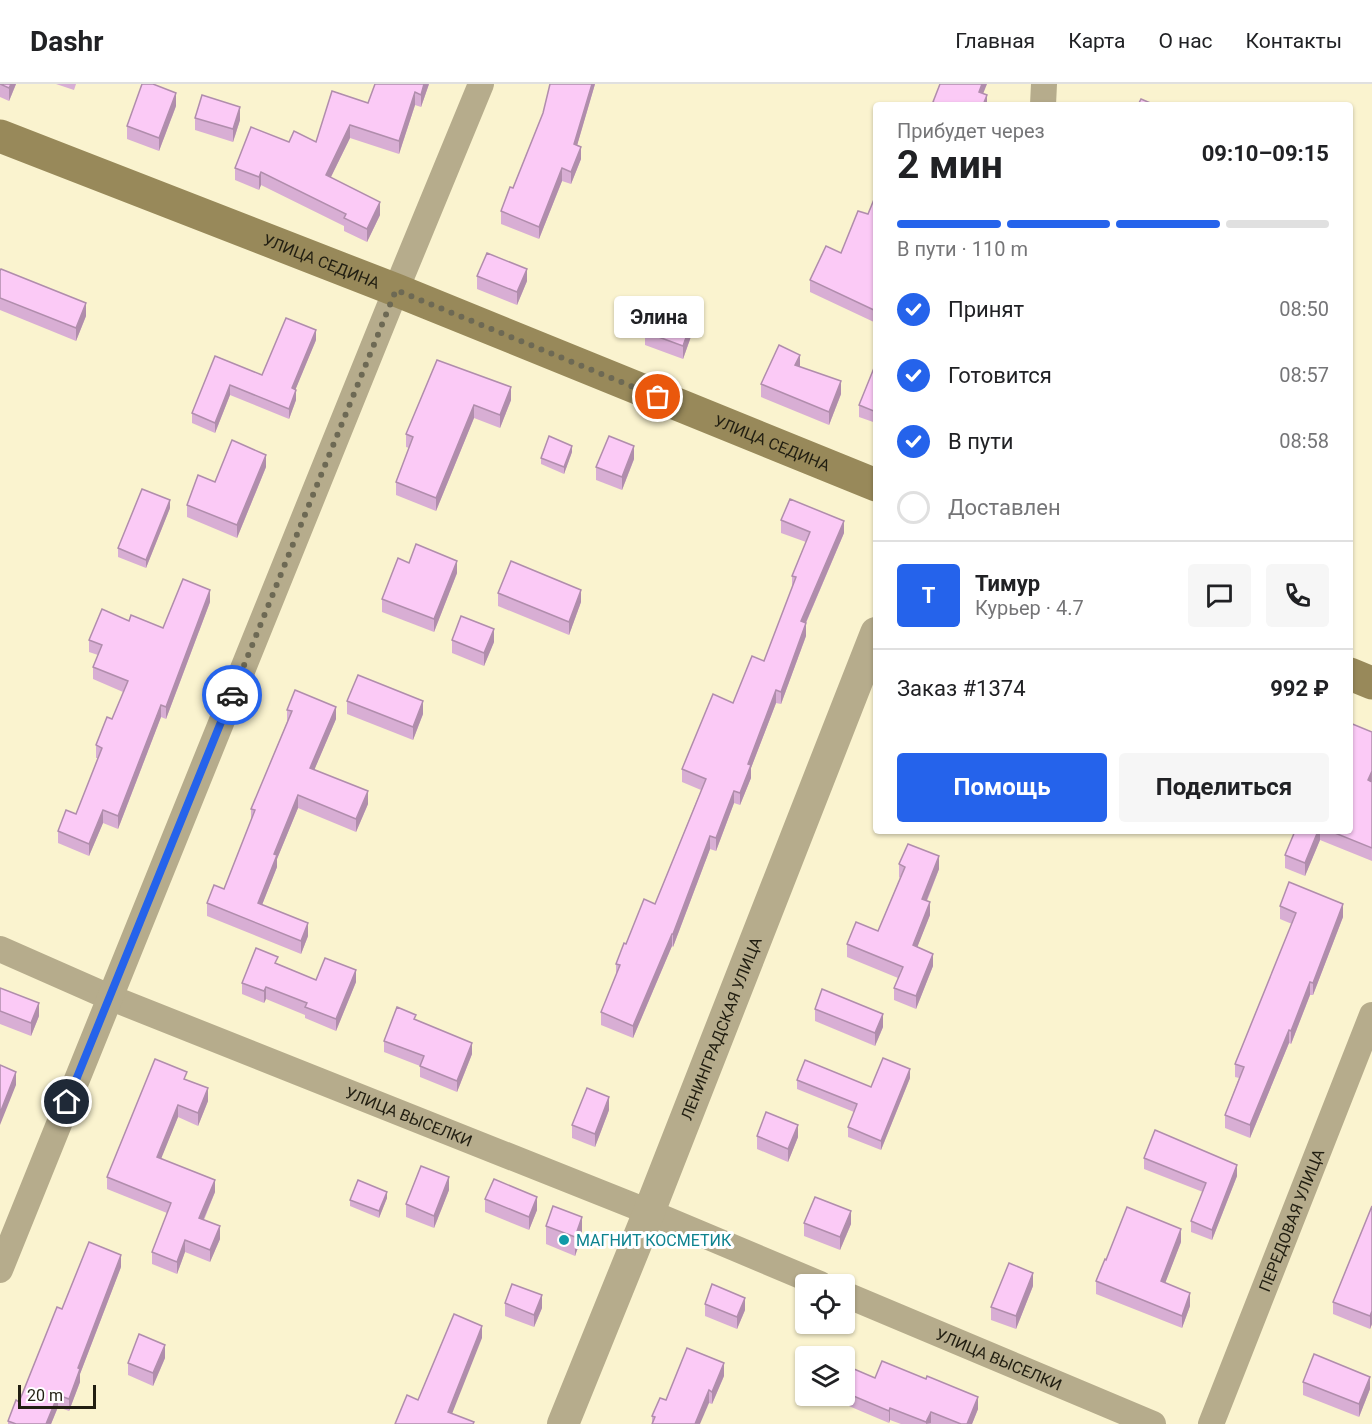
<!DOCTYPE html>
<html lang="ru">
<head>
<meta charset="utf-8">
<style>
  body { margin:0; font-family:Roboto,sans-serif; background:#f6f6f6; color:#202124; height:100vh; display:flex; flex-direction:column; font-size:22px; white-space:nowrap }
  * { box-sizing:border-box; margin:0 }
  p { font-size:20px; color:#757577 }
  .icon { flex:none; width:33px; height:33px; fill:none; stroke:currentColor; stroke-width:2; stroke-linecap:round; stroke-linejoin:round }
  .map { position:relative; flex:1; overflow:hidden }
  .details { position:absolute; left:873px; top:18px; width:480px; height:732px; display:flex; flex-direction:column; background:#fff; border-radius:6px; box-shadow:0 2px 4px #0004 }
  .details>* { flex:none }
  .controls { position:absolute; left:795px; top:1190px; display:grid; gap:12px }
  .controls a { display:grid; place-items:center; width:60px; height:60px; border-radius:6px; background:#fff; box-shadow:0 2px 4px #0004; font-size:30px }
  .scale { position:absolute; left:18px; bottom:15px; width:78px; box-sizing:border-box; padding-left:6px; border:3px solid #211e11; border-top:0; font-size:16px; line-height:21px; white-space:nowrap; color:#211e11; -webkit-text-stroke:4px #fff; paint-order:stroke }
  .pin { position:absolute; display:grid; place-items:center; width:51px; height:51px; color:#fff; margin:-26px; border:3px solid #fff; border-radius:50%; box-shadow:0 2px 6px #0007 }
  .courier { position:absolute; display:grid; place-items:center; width:60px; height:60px; margin:-30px; border:4px solid #2563eb; border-radius:50%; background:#fff; color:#222; box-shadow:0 2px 8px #0007 }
  .bubble { position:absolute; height:42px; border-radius:6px; background:#fff; box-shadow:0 2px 4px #0004; font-size:20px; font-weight:700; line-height:42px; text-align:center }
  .overview em { font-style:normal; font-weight:700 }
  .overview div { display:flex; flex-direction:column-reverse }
  .overview { display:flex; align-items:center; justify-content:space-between; height:102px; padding:0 24px }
  h1 { font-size:39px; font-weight:700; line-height:45px }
  .bar { display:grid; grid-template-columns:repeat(4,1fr); gap:9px 6px; align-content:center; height:72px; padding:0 24px }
  .bar i { height:8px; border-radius:4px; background:#e0e0e0 }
  .bar .on { background:#2563eb }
  .bar p { grid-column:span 4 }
  .line { display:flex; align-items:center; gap:15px; padding:0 24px; border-top:2px solid #e0e0e0 }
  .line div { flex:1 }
  .round { display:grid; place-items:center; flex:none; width:63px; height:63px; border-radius:6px; background:#f6f6f6 }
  ol { padding:0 24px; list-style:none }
  li { display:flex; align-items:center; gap:18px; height:66px }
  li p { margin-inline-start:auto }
  li .icon { padding:6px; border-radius:50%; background:#2563eb; color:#fff; stroke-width:4 }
  li:last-child { color:#757577 }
  li i { width:33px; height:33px; border:3px solid #e0e0e0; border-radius:50% }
  .primary-button { display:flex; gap:12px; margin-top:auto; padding:12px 24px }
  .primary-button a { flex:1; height:69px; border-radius:6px; background:#2563eb; color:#fff; font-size:24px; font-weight:700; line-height:69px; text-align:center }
  .primary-button a+a { background:#f6f6f6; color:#202124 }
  header { display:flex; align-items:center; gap:36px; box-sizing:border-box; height:84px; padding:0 30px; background:#fff; border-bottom:2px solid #e0e0e0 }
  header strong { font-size:28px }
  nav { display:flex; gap:33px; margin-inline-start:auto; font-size:21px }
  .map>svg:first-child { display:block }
</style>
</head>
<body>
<header>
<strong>Dashr</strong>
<nav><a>Главная</a><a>Карта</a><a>О нас</a><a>Контакты</a></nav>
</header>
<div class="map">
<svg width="1372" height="1340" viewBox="0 0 1372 1340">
  <rect width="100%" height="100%" fill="#faf3cf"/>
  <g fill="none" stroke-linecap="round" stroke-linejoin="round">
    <g stroke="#b6ac8c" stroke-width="26">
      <polyline points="1043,21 1044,0"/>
      <path id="s1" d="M0,865L109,913L649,1128L820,1200"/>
      <polyline points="0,1186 396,206 481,0"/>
      <path id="s2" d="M844,1210L1153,1340"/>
      <path id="s3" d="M1211,1340L1372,931"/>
    </g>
    <path stroke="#b6ac8c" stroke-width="32" id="s4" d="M563,1340L649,1128L876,549"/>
    <g stroke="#98895a" stroke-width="33">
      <path id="s5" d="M0,52L396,206L876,401"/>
      <polyline points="1350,590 1372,599"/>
    </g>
  </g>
  <g fill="#d8aed4">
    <polygon points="0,0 16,0 9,17 0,13"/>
    <polygon points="56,0 76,0 74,6"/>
    <polygon points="429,0 421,23 415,21 399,70 350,54 331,93 380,131 367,158 344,147 344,142 261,101 259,106 235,96 235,84 289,58 316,58 368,19"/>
    <polygon points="550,0 595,0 577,61 581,75 571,100 562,97 539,155 501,140 501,127 513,104 543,29"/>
    <polygon points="176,22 159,67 127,55 127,42"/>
    <polygon points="195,34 240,36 233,58 195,46"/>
    <polygon points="876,113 876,239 810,208 810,196 841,169 868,130"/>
    <polygon points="0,187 86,232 76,257 0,226"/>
    <polygon points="477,192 527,197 517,221 477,205"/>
    <polygon points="694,244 683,275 645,261 645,248"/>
    <polygon points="316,256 295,306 296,316 289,335 230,311 215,349 192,339 192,329 215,272 262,291"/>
    <polygon points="437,276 511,316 500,344 474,334 436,427 396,411 396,398 409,364 406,363 406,350"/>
    <polygon points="876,279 876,339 859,333 859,321"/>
    <polygon points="761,300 841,310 829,341 761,313"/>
    <polygon points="572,368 564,390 541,380 541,374"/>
    <polygon points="634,375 622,406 596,396 596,383"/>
    <polygon points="266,383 237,454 187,433 187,421 215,398"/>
    <polygon points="170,424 146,484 118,473 118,464"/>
    <polygon points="781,436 844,449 806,539 806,552 781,620 776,619 751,684 751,694 740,721 734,719 716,767 710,765 673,863 672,862 633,954 601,941 601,928 616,891 616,880 626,860 655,820 701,706 682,698 682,685 764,577 792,504 792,492 806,458 781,449"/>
    <polygon points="409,479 457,489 434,548 382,528 382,515"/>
    <polygon points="498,509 581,518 569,551 498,522"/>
    <polygon points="210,518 166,635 161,633 118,745 103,739 89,772 58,759 58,747 76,730 98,674 96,674 96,661 112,635 123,608 93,595 93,583 98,571 89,568 89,556 129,537 163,544"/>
    <polygon points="452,556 494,558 484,582 452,569"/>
    <polygon points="347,617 423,630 413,656 347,630"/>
    <polygon points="287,626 336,635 314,686 368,720 356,748 298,724 277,775 277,783 262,821 308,852 301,870 207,832 207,819 224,805 251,736 251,725 287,638"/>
    <polygon points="1372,648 1372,777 1320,756 1305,792 1285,784 1285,771 1295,747 1350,747"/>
    <polygon points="899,780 939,785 927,817 930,831 917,863 933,882 916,925 894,916 894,904 898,894 847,873 847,860 878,847 900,794 899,793"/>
    <polygon points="1280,822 1343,833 1313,911 1310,911 1291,960 1289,959 1250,1054 1225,1044 1225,1031 1239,994 1235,993 1235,980 1292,840 1280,835"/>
    <polygon points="278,880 316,896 356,898 336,947 305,934 305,931 266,915 264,919 242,910 242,899"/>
    <polygon points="0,904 39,932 31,952 0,940"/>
    <polygon points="815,925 883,943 875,962 815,937"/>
    <polygon points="416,936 472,970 457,1008 420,993 420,982 384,968 384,957"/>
    <polygon points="910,994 881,1066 848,1053 848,1043 854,1028 797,1005 797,996 871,1003"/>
    <polygon points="187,996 208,1017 198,1042 178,1033 161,1074 215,1108 204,1136 220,1155 210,1178 185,1168 177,1190 152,1180 152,1168 167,1129 107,1105 107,1093"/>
    <polygon points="609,1026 595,1063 572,1054 572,1041"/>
    <polygon points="757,1052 798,1053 788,1078 757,1065"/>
    <polygon points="1144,1074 1237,1092 1212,1156 1191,1148 1191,1137 1203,1108 1144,1085"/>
    <polygon points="449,1106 434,1144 406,1133 406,1120"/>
    <polygon points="387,1114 379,1134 350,1122 350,1116"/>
    <polygon points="485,1115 537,1126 529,1146 485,1128"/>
    <polygon points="1372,1122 1372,1240 1370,1245 1333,1230 1333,1218"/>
    <polygon points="804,1139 851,1140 840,1166 804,1152"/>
    <polygon points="546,1142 582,1152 575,1172 546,1160"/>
    <polygon points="1181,1158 1165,1199 1190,1222 1182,1244 1096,1210 1096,1197"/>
    <polygon points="121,1183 80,1290 80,1298 69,1327 58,1323 51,1340 8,1340 8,1337 19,1318 62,1225"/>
    <polygon points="1033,1202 1016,1245 991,1236 991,1223"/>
    <polygon points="505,1219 542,1224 534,1243 505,1232"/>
    <polygon points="705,1220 745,1226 737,1245 705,1232"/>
    <polygon points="165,1274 153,1302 128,1291 128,1279"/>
    <polygon points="844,1288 875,1294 978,1325 972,1340 901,1340 890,1336 889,1339 837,1317 837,1311 844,1311"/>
    <polygon points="724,1292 712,1320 709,1319 652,1339 652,1332 666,1316"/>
    <polygon points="1303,1298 1370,1305 1359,1333 1303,1311"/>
  </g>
  <g fill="#b08dac">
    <polygon points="11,0 16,0 9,17 9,4"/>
    <polygon points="424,0 429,0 421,23 421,11"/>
    <polygon points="592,0 595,0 574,72 574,60"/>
    <polygon points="982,0 987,0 979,20 979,8"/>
    <polygon points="415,8 415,21 399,70 399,57"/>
    <polygon points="176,9 176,22 159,67 159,54"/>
    <polygon points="987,11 987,21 983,21"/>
    <polygon points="240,23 240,36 233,58 233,45"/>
    <polygon points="350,41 350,54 326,103 326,91"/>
    <polygon points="581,63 581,75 571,100 571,88"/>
    <polygon points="562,84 562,97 539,155 539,143"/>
    <polygon points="261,88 261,101 259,106 259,93"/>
    <polygon points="380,118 380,131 367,158 367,145"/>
    <polygon points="527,185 527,197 517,221 517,208"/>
    <polygon points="86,219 86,232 76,257 76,244"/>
    <polygon points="694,231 694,244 683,275 683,262"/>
    <polygon points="316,246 316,256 292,314 292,304"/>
    <polygon points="800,271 800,284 795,281"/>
    <polygon points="841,297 841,310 829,341 829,328"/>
    <polygon points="230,301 230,311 215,349 215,339"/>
    <polygon points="511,303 511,316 500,344 500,331"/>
    <polygon points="296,306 296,316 289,335 289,325"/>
    <polygon points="474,321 474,334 436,427 436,414"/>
    <polygon points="572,362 572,368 564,390 564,383"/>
    <polygon points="634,362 634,375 622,406 622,393"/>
    <polygon points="266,371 266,383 237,454 237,441"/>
    <polygon points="170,416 170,424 146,484 146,476"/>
    <polygon points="844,437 844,449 801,550 801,537"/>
    <polygon points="457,477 457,489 434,548 434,535"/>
    <polygon points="210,506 210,518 166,635 166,623"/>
    <polygon points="581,506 581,518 569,551 569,538"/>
    <polygon points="806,539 806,552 781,620 781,608"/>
    <polygon points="494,545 494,558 484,582 484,569"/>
    <polygon points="776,606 776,619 751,684 751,694 740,721 740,709 748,680"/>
    <polygon points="423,617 423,630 413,656 413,643"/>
    <polygon points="161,621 161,633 118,745 118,732"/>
    <polygon points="336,623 336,635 310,696 310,684"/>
    <polygon points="1372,687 1372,699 1368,696"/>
    <polygon points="368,707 368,720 356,748 356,735"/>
    <polygon points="734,707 734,719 716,767 716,754"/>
    <polygon points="298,711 298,724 277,775 277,783 258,831 258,819 274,770"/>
    <polygon points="103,726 103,739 89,772 89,760"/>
    <polygon points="1318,747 1320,747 1320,756 1305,792 1305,779"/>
    <polygon points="710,752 710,765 673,863 673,850"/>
    <polygon points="939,772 939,785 922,828 922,815"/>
    <polygon points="930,818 930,831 913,874 913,861"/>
    <polygon points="1343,820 1343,833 1313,911 1313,899"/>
    <polygon points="308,839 308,852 301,870 301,857"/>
    <polygon points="672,850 672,862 633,954 633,942"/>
    <polygon points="933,870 933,882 916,925 916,912"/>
    <polygon points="356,886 356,898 336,947 336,935"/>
    <polygon points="1310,898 1310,911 1291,960 1291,947"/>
    <polygon points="266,903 266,915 264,919 264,907"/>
    <polygon points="39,919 39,932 31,952 31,939"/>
    <polygon points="883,930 883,943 875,962 875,949"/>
    <polygon points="1289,946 1289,959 1250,1054 1250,1041"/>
    <polygon points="472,959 472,970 457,1008 457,997"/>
    <polygon points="910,985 910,994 881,1066 881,1057"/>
    <polygon points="16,988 16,1001 0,1041 0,1029"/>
    <polygon points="208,1004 208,1017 198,1042 198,1029"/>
    <polygon points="609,1013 609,1026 595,1063 595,1050"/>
    <polygon points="178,1021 178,1033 157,1085 157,1073"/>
    <polygon points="798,1041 798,1053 788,1078 788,1065"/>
    <polygon points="1237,1081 1237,1092 1212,1156 1212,1146"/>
    <polygon points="449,1093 449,1106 434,1144 434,1132"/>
    <polygon points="215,1096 215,1108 199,1146 199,1134"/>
    <polygon points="387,1108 387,1114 379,1134 379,1127"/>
    <polygon points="537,1113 537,1126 529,1146 529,1133"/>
    <polygon points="851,1127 851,1140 840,1166 840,1153"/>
    <polygon points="582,1133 582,1152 575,1172 575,1153"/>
    <polygon points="220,1142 220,1155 210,1178 210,1166"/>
    <polygon points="1181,1145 1181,1158 1161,1210 1161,1197"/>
    <polygon points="185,1156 185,1168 177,1190 177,1178"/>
    <polygon points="121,1171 121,1183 80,1290 80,1298 69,1327 69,1315 78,1284"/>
    <polygon points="1033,1189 1033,1202 1016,1245 1016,1232"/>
    <polygon points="1190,1209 1190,1222 1182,1244 1182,1232"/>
    <polygon points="542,1211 542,1224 534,1243 534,1231"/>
    <polygon points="745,1214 745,1226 737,1245 737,1233"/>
    <polygon points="1372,1227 1372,1240 1370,1245 1370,1232"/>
    <polygon points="482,1242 482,1254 448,1340 448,1328"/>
    <polygon points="165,1261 165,1274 153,1302 153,1289"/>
    <polygon points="724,1279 724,1292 712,1320 712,1308"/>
    <polygon points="1370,1293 1370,1305 1359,1333 1359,1320"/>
    <polygon points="709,1306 709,1319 700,1340 695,1340"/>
    <polygon points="58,1311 58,1323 51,1340 46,1340"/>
    <polygon points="978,1313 978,1325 972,1340 967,1340"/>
    <polygon points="890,1324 890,1336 889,1339 889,1327"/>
    <polygon points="931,1328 931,1339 926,1340 926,1338"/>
  </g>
  <g fill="#fbcaf6" stroke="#b08dac" stroke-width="1.5">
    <polygon points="0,0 11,0 9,4"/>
    <polygon points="142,0 153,0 176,9 159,54 127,42"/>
    <polygon points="375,0 424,0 421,11 415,8 399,57 350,41 326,91 380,118 367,145 344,134 346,130 261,88 259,93 235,84 251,43 289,58 294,47 316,58 332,7 368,19"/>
    <polygon points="550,0 592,0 574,60 581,63 571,88 562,84 539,143 501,127 510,103 513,104 543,29"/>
    <polygon points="940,0 982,0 979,8 987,11 983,21 939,21 933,18"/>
    <polygon points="202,11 240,23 233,45 195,34"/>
    <polygon points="1141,15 1155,21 1138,21"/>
    <polygon points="875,113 876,113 876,227 810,196 826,162 841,169 858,127 868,130"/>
    <polygon points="487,169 527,185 517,208 477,192"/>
    <polygon points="1,185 86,219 76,244 0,214 0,187"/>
    <polygon points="657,217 694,231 683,262 645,248"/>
    <polygon points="286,234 316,246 292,304 296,306 289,325 230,301 215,339 192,329 215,272 262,291"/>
    <polygon points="779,261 800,271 795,281 841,297 829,328 761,300"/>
    <polygon points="437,276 511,303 500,331 474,321 436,414 396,398 413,353 406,350"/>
    <polygon points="876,279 876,328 859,321"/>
    <polygon points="549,352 572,362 564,383 541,374"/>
    <polygon points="609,352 634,362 622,393 596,383"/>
    <polygon points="232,356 266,371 237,441 187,421 198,391 215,398"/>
    <polygon points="142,405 170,416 146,476 118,464"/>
    <polygon points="790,415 844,437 801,537 806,539 781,608 776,606 748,680 751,681 740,709 734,707 716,754 710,752 673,850 672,850 633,942 601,928 620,881 616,880 624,859 626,860 644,815 655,820 706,695 682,685 713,610 733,619 752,572 764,577 796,493 792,492 810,448 781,436"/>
    <polygon points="416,460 457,477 434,535 382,515 398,474 409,479"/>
    <polygon points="511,477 581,506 569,538 498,509"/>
    <polygon points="183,495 210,506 166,623 161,621 118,732 103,726 89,760 58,747 66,726 76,730 102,664 96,661 107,633 112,635 128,597 93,583 102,561 89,556 102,525 129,537 131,531 163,544"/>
    <polygon points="461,532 494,545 484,569 452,556"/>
    <polygon points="358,591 423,617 413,643 347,617"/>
    <polygon points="295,606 336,623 310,684 368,707 356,735 298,711 274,770 277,771 258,819 308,839 301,857 207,819 214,801 224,805 255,726 251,725 292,627 287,626"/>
    <polygon points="1350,639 1372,648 1372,687 1368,696 1372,698 1372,764 1330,747 1350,747"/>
    <polygon points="1295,747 1318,747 1305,779 1285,771"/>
    <polygon points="908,760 939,772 922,815 930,818 913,861 933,870 916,912 894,904 903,883 847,860 856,838 878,847 905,783 899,780"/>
    <polygon points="1289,798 1343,820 1313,899 1310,898 1291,947 1289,946 1250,1041 1225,1031 1244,983 1235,980 1296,829 1280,822"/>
    <polygon points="256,864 278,873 275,879 316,896 325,874 356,886 336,935 305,923 307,919 266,903 264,907 242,899"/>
    <polygon points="0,904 39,919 31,939 0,927"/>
    <polygon points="822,905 883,930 875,949 815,925"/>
    <polygon points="397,923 416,931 414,935 472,959 457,997 420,982 424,972 384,957"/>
    <polygon points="883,974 910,985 881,1057 848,1043 857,1020 797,996 805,976 871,1003"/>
    <polygon points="155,975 187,988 184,995 208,1004 198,1029 178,1021 157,1073 215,1096 199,1134 220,1142 210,1166 185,1156 177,1178 152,1168 171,1119 107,1093"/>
    <polygon points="0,981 16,988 0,1029"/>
    <polygon points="587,1004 609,1013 595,1050 572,1041"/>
    <polygon points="766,1028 798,1041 788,1065 757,1052"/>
    <polygon points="1155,1046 1237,1081 1212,1146 1191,1137 1206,1099 1144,1074"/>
    <polygon points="421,1082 449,1093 434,1132 406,1120"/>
    <polygon points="494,1095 537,1113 529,1133 485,1115"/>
    <polygon points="358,1096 387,1108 379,1127 350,1116"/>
    <polygon points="815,1113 851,1127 840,1153 804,1139"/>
    <polygon points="553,1122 582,1133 575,1153 546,1142"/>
    <polygon points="1372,1122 1372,1227 1370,1232 1333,1218"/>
    <polygon points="1127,1123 1181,1145 1161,1197 1190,1209 1182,1232 1096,1197 1105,1175 1106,1176"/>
    <polygon points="89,1158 121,1171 78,1284 80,1285 69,1315 58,1311 46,1340 16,1340 8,1337 16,1316 19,1318 57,1223 62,1225"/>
    <polygon points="1009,1179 1033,1189 1016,1232 991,1223"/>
    <polygon points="512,1200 542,1211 534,1231 505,1219"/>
    <polygon points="712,1200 745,1214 737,1233 705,1220"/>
    <polygon points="454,1230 482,1242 448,1328 474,1338 473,1340 395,1340 407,1311 418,1316"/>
    <polygon points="139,1250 165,1261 153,1289 128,1279"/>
    <polygon points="687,1264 724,1279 712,1308 709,1306 695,1340 652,1340 655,1333 652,1332 660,1314 666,1316"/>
    <polygon points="1314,1270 1370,1293 1359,1320 1303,1298"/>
    <polygon points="882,1277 926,1295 927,1292 978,1313 967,1340 961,1340 931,1328 926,1338 890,1324 889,1327 844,1308 844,1288 847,1282 875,1294"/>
  </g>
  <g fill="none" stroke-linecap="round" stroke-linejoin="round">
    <polyline stroke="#6d6954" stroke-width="6" stroke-dasharray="0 10.8" points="232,611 396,206 658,313"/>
    <polyline stroke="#2563eb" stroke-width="8" points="67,1018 232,611"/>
  </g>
  <circle fill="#0f9aa8" stroke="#fff" stroke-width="2" cx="564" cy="1156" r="6"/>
  <g text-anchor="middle" stroke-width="6" stroke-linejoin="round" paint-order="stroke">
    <g font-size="16" fill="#211e11" stroke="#fff">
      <text dy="6" stroke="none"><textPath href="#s5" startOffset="345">УЛИЦА СЕДИНА</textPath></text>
      <text dy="6" stroke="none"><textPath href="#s5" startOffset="831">УЛИЦА СЕДИНА</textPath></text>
      <text dy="6" stroke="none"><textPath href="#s4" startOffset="426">ЛЕНИНГРАДСКАЯ УЛИЦА</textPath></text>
      <text dy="6" stroke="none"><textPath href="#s1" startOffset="442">УЛИЦА ВЫСЕЛКИ</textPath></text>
      <text dy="6" stroke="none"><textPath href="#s3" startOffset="219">ПЕРЕДОВАЯ УЛИЦА</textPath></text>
      <text dy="6" stroke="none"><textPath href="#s2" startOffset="168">УЛИЦА ВЫСЕЛКИ</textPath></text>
    </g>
    <g font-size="16" fill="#0d838f" stroke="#fff" text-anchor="start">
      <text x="576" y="1162">МАГНИТ КОСМЕТИК</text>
    </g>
  </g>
</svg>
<div class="controls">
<a><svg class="icon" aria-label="locate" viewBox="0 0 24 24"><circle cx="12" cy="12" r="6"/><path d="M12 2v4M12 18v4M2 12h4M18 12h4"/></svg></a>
<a><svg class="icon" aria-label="layers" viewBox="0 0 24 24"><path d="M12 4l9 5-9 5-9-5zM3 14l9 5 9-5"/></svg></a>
</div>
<div class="scale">20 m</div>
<div class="pin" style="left:658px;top:313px;background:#ea580c"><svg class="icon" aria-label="bag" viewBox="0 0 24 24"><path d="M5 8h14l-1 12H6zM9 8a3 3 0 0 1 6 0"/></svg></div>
<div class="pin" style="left:67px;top:1018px;background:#1f2937"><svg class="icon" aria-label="home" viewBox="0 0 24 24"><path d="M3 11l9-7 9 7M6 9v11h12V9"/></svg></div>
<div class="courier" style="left:232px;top:611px"><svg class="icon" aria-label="car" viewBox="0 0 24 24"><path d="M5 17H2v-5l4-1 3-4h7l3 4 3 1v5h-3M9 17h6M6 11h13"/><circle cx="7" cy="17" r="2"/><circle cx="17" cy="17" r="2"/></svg></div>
<div class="bubble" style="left:614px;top:212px;width:90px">Элина</div>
<section class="details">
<div class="overview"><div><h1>2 мин</h1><p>Прибудет через</p></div><em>09:10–09:15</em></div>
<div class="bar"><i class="on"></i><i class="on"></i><i class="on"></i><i></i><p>В пути · 110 m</p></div>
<ol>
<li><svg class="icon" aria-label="check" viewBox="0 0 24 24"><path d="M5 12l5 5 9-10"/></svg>Принят<p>08:50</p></li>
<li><svg class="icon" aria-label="check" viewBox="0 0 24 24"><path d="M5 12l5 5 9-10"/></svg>Готовится<p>08:57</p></li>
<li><svg class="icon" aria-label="check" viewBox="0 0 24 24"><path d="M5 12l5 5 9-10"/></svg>В пути<p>08:58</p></li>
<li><i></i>Доставлен</li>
</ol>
<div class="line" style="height:108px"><b class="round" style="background:#2563eb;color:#fff">Т</b><div><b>Тимур</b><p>Курьер · 4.7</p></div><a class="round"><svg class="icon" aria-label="chat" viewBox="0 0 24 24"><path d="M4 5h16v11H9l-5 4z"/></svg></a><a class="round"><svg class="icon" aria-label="phone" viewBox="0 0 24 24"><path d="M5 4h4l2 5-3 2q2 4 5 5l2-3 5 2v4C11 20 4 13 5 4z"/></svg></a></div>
<div class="line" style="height:78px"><div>Заказ #1374</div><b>992 ₽</b></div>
<div class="primary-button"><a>Помощь</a><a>Поделиться</a></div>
</section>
</div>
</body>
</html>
